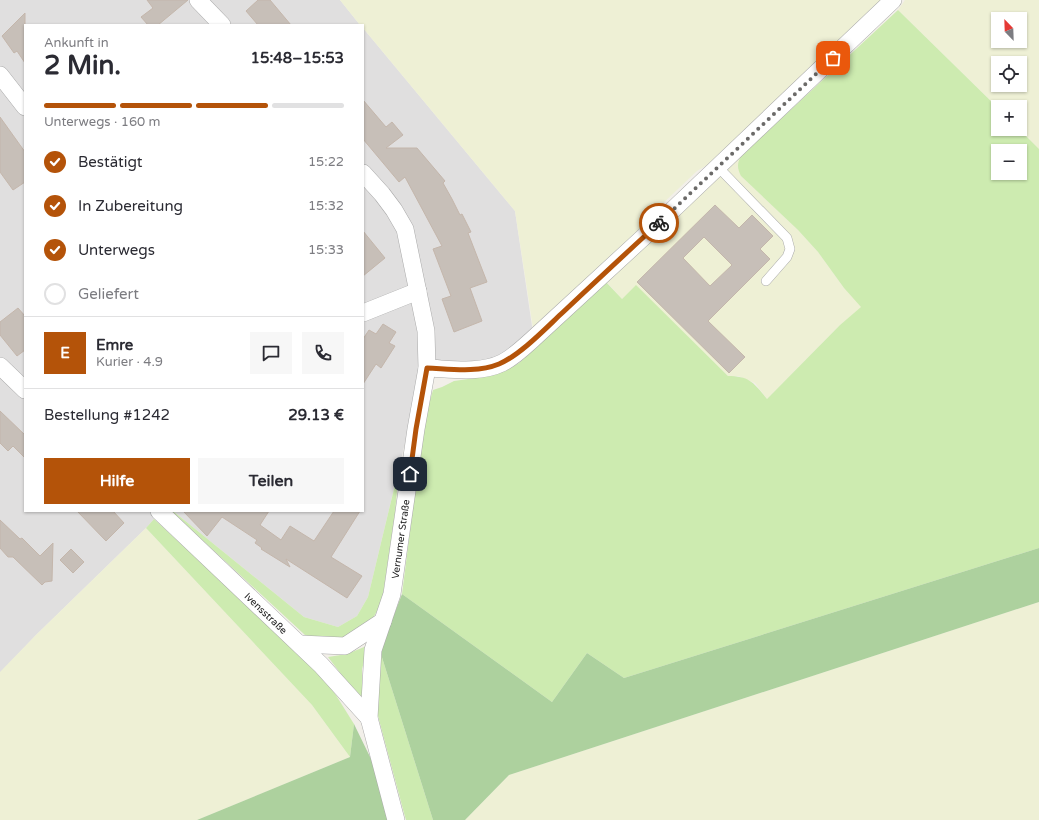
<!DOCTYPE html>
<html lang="de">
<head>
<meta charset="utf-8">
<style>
  body { margin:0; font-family:"Varela Round",sans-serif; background:#f7f7f7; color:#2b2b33; height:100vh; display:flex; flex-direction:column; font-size:15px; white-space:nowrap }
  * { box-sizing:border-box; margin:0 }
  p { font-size:13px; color:#7c7c81 }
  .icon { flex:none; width:22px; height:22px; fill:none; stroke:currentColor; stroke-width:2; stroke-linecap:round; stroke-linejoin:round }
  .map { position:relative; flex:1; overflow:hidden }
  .sheet { position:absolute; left:24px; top:24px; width:340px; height:488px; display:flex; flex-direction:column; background:#fff; border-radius:0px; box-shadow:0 1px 3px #0004 }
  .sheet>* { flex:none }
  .needle { width:26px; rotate:337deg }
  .tools { position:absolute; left:991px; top:12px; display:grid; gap:8px }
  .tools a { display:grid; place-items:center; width:36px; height:36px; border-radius:0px; background:#fff; box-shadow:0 1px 3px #0004; font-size:20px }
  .pin { position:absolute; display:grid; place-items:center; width:34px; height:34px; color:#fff; margin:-17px; border-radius:8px; box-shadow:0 2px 6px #0006 }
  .courier { position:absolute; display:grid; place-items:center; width:40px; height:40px; margin:-20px; border:3px solid #b45309; border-radius:50%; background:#fff; color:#222; box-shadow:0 1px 5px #0007 }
  .headline em { font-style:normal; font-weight:700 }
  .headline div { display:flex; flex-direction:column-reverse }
  .headline { display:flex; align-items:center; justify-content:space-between; height:68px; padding:0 20px }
  h1 { font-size:26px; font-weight:700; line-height:30px }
  .bar { display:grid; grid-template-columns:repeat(4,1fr); gap:6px 4px; align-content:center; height:48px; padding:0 20px }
  .bar i { height:5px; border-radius:3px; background:#e1e1e2 }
  .bar .on { background:#b45309 }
  .bar p { grid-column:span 4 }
  .line { display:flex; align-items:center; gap:10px; padding:0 20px; border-top:1px solid #e1e1e2 }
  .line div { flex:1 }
  .round { display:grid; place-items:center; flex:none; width:42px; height:42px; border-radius:0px; background:#f7f7f7 }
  ol { padding:0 20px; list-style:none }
  li { display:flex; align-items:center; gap:12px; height:44px }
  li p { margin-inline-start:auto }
  li .icon { padding:4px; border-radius:50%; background:#b45309; color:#fff; stroke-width:4 }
  li:last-child { color:#7c7c81 }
  li i { width:22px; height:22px; border:2px solid #e1e1e2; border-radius:50% }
  .primary-button { display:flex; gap:8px; margin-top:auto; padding:8px 20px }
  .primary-button a { flex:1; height:46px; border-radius:0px; background:#b45309; color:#fff; font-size:16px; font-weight:700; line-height:46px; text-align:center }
  .primary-button a+a { background:#f7f7f7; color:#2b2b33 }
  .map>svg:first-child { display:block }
</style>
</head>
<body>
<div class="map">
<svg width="1039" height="820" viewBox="0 0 1039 820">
  <rect width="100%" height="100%" fill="#f2efe9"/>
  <g fill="#e0dfdf">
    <polygon points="0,0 340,0 360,25 25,25 25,511 156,511 154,519 146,528 36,635 0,673"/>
    <polygon points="363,28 515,211 533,333 496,361 418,364 418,378 411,418 368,597 357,616 338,627 304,617 173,511 363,511"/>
  </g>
  <g fill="#eef0d5" fill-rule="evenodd">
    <polygon points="340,0 885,0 714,161 697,171 658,208 655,215 533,328 515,211 363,28 363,25 360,25"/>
    <path d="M905,0H1039V149L1019,129L1020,107H998V108L898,10ZM998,19H1020V41H998ZM998,63H1020V85H998Z"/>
    <polygon points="741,156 741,176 798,230 818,252 844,288 862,307 840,325 767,399 755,383 738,376 728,376 636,286 622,299 604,279"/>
    <polygon points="146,528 312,705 350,757 197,820 0,820 0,672 36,635"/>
    <polygon points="1039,602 1039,820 465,820 509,775"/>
  </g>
  <g fill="#cdebb0" fill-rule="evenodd">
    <path d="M898,10L998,108V129H1019L1039,149V548L624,678L587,653L552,702L402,594L424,421L433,390L442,387L454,381L489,376L505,371L519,363L534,349L606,282L622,299L636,285L728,376C750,376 754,383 767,399L840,325L861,307L844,288L818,252L798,230L741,176C737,168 737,163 741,156ZM998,151H1020V173H998Z"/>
    <polygon points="399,468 395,513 382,602 367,629 327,643 305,635 171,511 173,511 304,617 338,627 357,616 368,597"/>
    <polygon points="154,519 304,657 334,692 354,724 350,757 312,705 146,528"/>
    <polygon points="369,645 362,669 362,698 360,699 328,657 347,654"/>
    <polygon points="380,651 433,820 406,820 404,813 378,716 376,682"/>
  </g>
  <g fill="#add19e">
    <polygon points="1039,548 1039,602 509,775 465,820 433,820 380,651 402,594 552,702 587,653 624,678"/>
    <polygon points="354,724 372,761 389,820 197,820 350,757"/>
  </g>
  <g fill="#c7bfb8" stroke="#c4b6ab" fill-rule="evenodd">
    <polygon points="147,0 188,0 158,25 148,25 141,17 153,8"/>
    <polygon points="258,0 270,0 291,25 258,25 246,11"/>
    <polygon points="25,13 25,63 17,51 14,53 2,36"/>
    <polygon points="363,100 386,127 392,122 403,135 386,148 417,148 445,181 443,183 452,199 460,215 462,214 471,232 468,233 487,282 470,288 482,321 454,332 442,299 451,296 433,249 442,246 405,177 399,182 363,139"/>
    <polygon points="0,117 25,152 25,182 13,190 0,172"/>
    <path d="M715,205L739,228L752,215L773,236L760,249L770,259L708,321L745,357L729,373L637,282ZM704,237L732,265L710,286L683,258Z"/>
    <polygon points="363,231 385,258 363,276"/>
    <polygon points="18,308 25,316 25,350 17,356 0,335 0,322"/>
    <polygon points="383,324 396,332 389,343 395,346 381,368 376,364 363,384 363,339 369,330 376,334"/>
    <polygon points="0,411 25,435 25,458 13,446 8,451 0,443"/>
    <polygon points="77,511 113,511 124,523 106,541"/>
    <polygon points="183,511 269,511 260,525 281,540 290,526 314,541 334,511 360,511 331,557 362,576 347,598 286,559 290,567 261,549 262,548 255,543 257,540 222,517 207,536"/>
    <polygon points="0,520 20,539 22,538 40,556 53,543 52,581 45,582 42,585 13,557 8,557 0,548"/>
    <polygon points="71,549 84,562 73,573 60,560"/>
  </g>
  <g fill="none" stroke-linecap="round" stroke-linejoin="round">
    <defs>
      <polyline id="lane" points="718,167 787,238 790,249 787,257 766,281"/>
      <g id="street">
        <polyline points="198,0 222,25"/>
        <polyline points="0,75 25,107"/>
        <polyline points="363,173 382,194 394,210 405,229 426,331 427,368 416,429 392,594 373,650 369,718 396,820"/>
        <polyline points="363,313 418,291"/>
        <polyline points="0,366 25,390"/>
        <path d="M427,368C451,369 479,374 502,363C514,357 524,347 534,338L661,221L893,0"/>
        <path id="s1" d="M159,511L321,665L369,718"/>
        <polyline points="300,644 345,646 383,621"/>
      </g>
    </defs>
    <use href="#lane" stroke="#a9a9a9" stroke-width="10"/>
    <use href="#street" stroke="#a9a9a9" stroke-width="18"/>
    <use href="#lane" stroke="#fff" stroke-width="9"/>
    <use href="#street" stroke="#fff" stroke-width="17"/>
  </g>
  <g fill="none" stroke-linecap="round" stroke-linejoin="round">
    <polyline stroke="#6b6a68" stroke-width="4" stroke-dasharray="0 7.2" points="659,223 833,58"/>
    <path stroke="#b45309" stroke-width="5" d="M410,474L416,429L427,368C451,369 477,373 499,364C520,355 544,330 561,314C593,284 626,253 659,223"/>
  </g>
  <g text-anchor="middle" stroke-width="4" stroke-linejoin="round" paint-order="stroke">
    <g font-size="10" fill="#222" stroke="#fff">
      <text transform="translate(400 539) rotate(-82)" y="4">Vernumer Straße</text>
      <text dy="4" stroke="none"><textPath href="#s1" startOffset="148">Ivensstraße</textPath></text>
    </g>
  </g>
</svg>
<div class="tools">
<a><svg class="needle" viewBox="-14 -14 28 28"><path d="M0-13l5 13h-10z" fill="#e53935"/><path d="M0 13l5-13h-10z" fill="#7c7c81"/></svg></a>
<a><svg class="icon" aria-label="locate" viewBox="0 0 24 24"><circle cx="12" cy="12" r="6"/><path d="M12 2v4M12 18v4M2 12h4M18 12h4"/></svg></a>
<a>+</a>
<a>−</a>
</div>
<div class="pin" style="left:833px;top:58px;background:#ea580c"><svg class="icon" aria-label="bag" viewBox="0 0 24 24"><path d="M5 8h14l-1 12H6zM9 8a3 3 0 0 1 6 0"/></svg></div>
<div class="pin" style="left:410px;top:474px;background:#1f2937"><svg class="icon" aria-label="home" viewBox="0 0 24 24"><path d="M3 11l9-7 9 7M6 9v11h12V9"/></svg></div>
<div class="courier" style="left:659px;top:223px"><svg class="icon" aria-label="bike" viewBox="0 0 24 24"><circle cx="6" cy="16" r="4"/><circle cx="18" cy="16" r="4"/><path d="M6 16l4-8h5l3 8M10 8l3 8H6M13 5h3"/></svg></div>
<section class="sheet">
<div class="headline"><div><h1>2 Min.</h1><p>Ankunft in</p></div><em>15:48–15:53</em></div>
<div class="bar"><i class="on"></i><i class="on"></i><i class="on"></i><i></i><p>Unterwegs · 160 m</p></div>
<ol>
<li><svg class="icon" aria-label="check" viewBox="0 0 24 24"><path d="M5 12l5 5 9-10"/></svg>Bestätigt<p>15:22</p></li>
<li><svg class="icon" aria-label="check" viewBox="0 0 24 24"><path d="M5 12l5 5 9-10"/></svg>In Zubereitung<p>15:32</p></li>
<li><svg class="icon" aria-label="check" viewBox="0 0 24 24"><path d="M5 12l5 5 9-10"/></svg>Unterwegs<p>15:33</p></li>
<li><i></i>Geliefert</li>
</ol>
<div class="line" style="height:72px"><b class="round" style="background:#b45309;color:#fff">E</b><div><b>Emre</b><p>Kurier · 4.9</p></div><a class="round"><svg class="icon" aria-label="chat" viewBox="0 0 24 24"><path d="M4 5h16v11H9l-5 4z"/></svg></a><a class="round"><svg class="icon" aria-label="phone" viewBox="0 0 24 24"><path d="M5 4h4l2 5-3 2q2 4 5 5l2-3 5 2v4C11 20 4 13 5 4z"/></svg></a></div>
<div class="line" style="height:52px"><div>Bestellung #1242</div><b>29.13 €</b></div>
<div class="primary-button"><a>Hilfe</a><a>Teilen</a></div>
</section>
</div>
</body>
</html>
